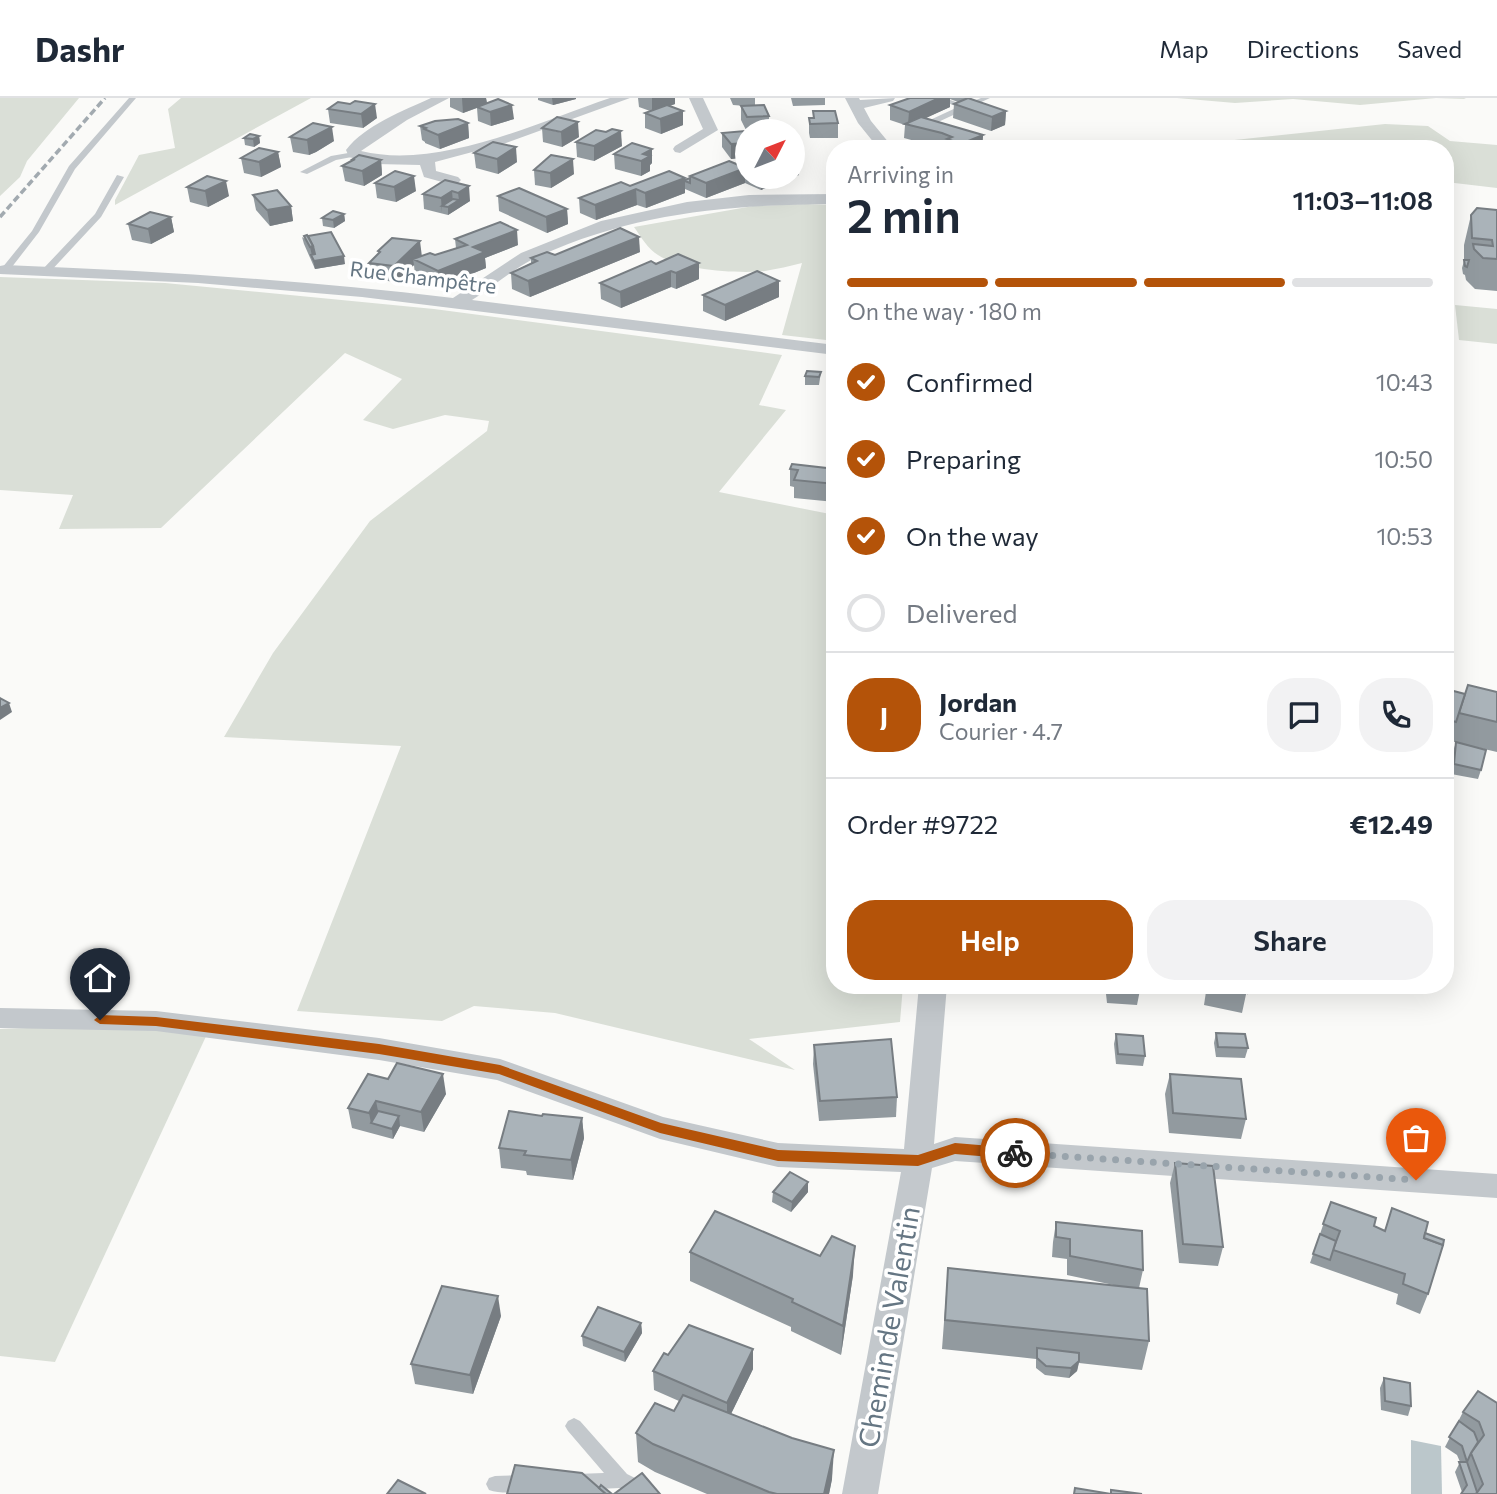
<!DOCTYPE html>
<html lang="en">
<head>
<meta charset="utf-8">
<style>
  body { margin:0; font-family:Commissioner,sans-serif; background:#f2f2f3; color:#1f2937; height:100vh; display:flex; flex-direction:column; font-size:26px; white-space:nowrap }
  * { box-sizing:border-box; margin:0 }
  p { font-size:23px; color:#747a83 }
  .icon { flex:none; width:38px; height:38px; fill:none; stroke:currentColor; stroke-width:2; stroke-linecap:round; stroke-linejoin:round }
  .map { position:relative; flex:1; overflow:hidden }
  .drawer { position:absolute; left:826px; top:42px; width:628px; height:854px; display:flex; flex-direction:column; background:#fff; border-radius:28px; box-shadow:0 7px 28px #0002 }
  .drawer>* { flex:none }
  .needle { width:46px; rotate:48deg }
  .tools { position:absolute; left:735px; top:21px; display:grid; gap:14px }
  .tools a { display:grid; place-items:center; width:70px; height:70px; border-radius:50%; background:#fff; box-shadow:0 7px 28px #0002; font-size:35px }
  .pin { position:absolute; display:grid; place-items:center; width:60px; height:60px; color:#fff; margin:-72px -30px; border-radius:50% 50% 50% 0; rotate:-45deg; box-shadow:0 0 7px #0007 }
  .pin .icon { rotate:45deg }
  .courier { position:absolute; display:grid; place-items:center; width:70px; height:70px; margin:-35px; border:5px solid #b45309; border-radius:50%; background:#fff; color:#222; box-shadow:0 2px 9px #0007 }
  .head em { font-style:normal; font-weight:600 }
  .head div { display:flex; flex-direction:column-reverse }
  .head { display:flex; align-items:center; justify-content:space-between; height:119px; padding:0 21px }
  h1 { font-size:46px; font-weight:600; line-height:52px }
  .bar { display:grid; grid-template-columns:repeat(4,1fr); gap:10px 7px; align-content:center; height:84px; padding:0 21px }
  .bar i { height:9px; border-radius:5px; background:#e0e1e3 }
  .bar .on { background:#b45309 }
  .bar p { grid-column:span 4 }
  .line { display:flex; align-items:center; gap:18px; padding:0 21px; border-top:2px solid #e0e1e3 }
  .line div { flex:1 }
  .round { display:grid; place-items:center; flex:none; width:74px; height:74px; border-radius:28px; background:#f2f2f3 }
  ol { padding:0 21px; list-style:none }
  li { display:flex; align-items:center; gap:21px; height:77px }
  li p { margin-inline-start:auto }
  li .icon { padding:7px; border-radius:50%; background:#b45309; color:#fff; stroke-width:4 }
  li:last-child { color:#747a83 }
  li i { width:38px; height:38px; border:4px solid #e0e1e3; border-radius:50% }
  .cta { display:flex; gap:14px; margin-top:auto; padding:14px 21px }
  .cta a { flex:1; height:80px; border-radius:28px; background:#b45309; color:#fff; font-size:28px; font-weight:600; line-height:80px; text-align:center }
  .cta a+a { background:#f2f2f3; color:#1f2937 }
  header { display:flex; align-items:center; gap:42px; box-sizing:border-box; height:98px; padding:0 35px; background:#fff; border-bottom:2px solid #e0e1e3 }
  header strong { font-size:33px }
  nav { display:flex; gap:38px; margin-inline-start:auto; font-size:24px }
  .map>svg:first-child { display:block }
</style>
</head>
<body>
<header>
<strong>Dashr</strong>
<nav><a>Map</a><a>Directions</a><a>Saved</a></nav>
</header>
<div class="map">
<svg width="1497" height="1396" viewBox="0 0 1497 1396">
  <rect width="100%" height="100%" fill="#fafaf8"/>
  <g fill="#dadfd7">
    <polygon points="0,0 79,0 27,63 20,79 0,98"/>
    <polygon points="181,0 311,0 115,107 115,102 139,57 175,50 168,11"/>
    <polygon points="1177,0 1464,0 1466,1 1436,0 1360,7 1293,1 1235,5"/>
    <polygon points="1385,26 1428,28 1450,43 1497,47 1497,90 1446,84 1446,51 1150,51"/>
    <path d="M805,106L835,107V243L782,237L802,165C790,168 777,171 765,173C739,176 681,172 658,157C648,151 641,139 634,129L753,108Z"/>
    <polygon points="0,179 165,185 434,211 782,257 759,307 786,312 719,394 835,417 835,887 903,887 900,924 749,941 795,972 555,915 474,908 442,923 297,913 401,648 224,639 273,555 370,423 487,333 489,323 445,317 393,331 363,322 402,281 345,255 161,430 59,431 73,397 0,392"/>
    <polygon points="1455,207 1497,211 1497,246 1459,242"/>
    <polygon points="56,929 208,934 55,1264 0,1258 0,931"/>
  </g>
  <polygon fill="#bbc7cb" points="1411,1342 1441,1348 1442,1396 1411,1396"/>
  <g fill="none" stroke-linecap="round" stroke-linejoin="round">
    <g fill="#c3c8cc" fill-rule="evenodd">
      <polygon points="129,0 136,0 75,71 39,134 8,174 2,174 2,170 32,133 69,68"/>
      <polygon points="935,0 945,0 964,7 981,0 990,0 936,25 935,28 941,33 937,35 927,28 930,22 958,9"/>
      <polygon points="354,54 357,54 357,58 336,62 307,76 300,74 331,58"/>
      <polygon points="117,77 124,79 101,119 48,176 42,176 42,172 95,116"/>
      <polygon points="574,1320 580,1323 627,1376 655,1390 658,1396 631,1396 620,1390 576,1392 570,1390 567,1384 570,1378 576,1376 604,1375 568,1333 565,1328 568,1323"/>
      <path d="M526,1377L532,1379L535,1385L532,1391C520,1395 501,1396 489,1392L486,1386L489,1380L495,1378Z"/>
    </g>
    <g fill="#c3c8cc" fill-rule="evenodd">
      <path d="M431,0H449L407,22L361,53C438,72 536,25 610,0H630L506,45L435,64L436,73L458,79L461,82L458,85L453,87L424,79L420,67L376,66L349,59L346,52C365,27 403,13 431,0Z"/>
      <polygon points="689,0 703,0 718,32 680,55 675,54 673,51 675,48 703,31"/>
      <polygon points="845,0 859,0 860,2 895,0 893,3 864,10 871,23 894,51 879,51 858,25"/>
      <path d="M835,96V106C727,107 635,114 535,160C513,171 493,189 472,202L835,247V257L362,199L198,185L0,176V168L5,167C155,173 304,182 453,200L521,155L601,123L687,104L749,97Z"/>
      <polygon points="919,887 947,887 934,1046 955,1039 1497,1076 1497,1100 955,1063 932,1070 878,1396 842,1396 901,1074 778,1069 660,1041 497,982 379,962 156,933 0,930 0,910 156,913 379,940 500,961 663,1019 778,1045 904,1051"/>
    </g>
    <polyline stroke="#a2aab0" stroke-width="3.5" stroke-dasharray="7 3.5" stroke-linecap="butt" points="0,119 105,0"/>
  </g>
  <g fill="#929a9f">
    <polygon points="450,0 486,0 487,5 514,21 491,28 478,23 477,10 463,15 450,9"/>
    <polygon points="538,0 576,0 576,1 553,7 538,2"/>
    <polygon points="638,0 675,0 675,6 669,8 683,13 683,27 661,36 645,30 645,15 650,13 639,9"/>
    <polygon points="730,0 755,0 755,7 769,18 769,32 747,34 741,22 741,8 746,8 733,7"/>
    <polygon points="791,0 825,0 825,7 793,8"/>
    <polygon points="910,0 972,0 970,1 1006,13 1005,27 991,33 953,20 954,6 958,4 950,1 950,9 925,20 983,37 982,51 944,51 904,40 905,27 890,22 890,7"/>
    <polygon points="350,6 377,20 363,30 330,25 328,11"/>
    <polygon points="813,13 838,25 838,40 810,40 809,35 809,20 813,20"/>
    <polygon points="468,25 469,40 440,51 425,45 425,44 422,42 420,28"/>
    <polygon points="542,30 579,39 562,49 543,44"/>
    <polygon points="722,35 747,37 747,59 731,61 722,49"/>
    <polygon points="259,38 260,45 254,49 245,47 244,40"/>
    <polygon points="290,39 334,43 316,54 309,57 293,54"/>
    <polygon points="576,44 622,48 594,63 577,59"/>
    <polygon points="652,51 652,65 650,67 650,73 641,78 615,71 614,56"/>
    <polygon points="278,54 281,69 261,79 244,75 241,60"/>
    <polygon points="474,55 517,64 498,76 476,70"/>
    <polygon points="353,61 381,62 382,77 364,88 345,83 342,68 353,62"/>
    <polygon points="747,69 747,79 793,79 799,77 761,92 745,85 706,100 685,91 685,95 646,110 637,107 596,122 580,115 579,100 630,88 685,82 690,80 690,78"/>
    <polygon points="534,72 574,76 551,90 535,87"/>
    <polygon points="445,82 470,103 448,117 424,111 423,96"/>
    <polygon points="375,85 416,93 396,104 377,100"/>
    <polygon points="187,89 229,98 208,109 190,104"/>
    <polygon points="253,97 291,108 293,123 270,128 256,112"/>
    <polygon points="498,98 567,111 568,126 547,135 499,113"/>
    <polygon points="1497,112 1497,193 1475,191 1466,182 1465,177 1463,176 1462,170 1464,163 1464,147 1471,117"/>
    <polygon points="344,116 345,123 334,130 323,128 322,120"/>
    <polygon points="171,119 174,134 151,146 132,142 128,126"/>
    <polygon points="302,139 345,166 315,171 304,146"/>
    <polygon points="455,141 518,147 485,160 486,170 440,189 415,177 414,167 396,184 371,181 369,165 379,155 378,153 421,158 435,157 456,150"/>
    <polygon points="640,154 530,199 512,191 511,175 531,165 531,160 555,157"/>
    <polygon points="651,163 699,181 676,191 671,189 621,210 601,201 600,185"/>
    <polygon points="779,183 779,199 725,223 703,213 703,197"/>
    <polygon points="821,274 819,287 805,287 805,278"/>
    <polygon points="790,371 835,371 835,404 794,400 794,389 790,388"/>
    <polygon points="1446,591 1465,596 1497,594 1497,654 1446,642"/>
    <polygon points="1456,644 1481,672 1478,681 1451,676 1453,654"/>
    <polygon points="1073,887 1141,887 1137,907 1107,905 1106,896 1099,894 1096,889"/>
    <polygon points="1207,887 1248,887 1242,915 1204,907"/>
    <polygon points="1216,935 1248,950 1245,960 1216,959 1214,945"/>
    <polygon points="1116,936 1145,958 1143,968 1116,966 1114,946"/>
    <polygon points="814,947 897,999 896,1019 819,1023 813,966"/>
    <polygon points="368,976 446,996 424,1034 400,1028 393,1041 352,1030 348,1010"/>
    <polygon points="1170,976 1246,1021 1241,1041 1169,1035 1165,996"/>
    <polygon points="542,1018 582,1020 584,1040 573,1082 527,1077 526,1073 501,1070 499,1050"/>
    <polygon points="1175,1065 1223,1149 1218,1168 1179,1165 1170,1085"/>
    <polygon points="808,1084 808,1094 791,1114 772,1104 773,1094"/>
    <polygon points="1331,1104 1374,1128 1385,1133 1425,1135 1428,1196 1420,1216 1396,1206 1398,1196 1310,1165"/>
    <polygon points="1056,1124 1143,1172 1139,1190 1149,1243 1142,1272 1079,1265 1077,1273 1069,1280 1045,1277 1036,1270 1036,1261 942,1251 948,1170 1123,1189 1067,1177 1067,1161 1052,1159 1053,1144"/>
    <polygon points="690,1154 853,1177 841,1257 791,1233 791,1229 690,1183"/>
    <polygon points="501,1218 473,1296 415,1286 411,1266"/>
    <polygon points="641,1225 642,1235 625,1264 583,1248 582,1238"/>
    <polygon points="753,1251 753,1271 731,1316 832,1381 829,1396 707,1396 655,1374 638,1364 636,1335 674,1313 679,1303 654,1292 653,1273 668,1257"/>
    <polygon points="1384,1280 1411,1308 1408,1318 1381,1312 1380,1290"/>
    <polygon points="1478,1293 1497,1396 1462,1394 1455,1374 1460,1364 1457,1357 1445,1349 1463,1314"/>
  </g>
  <g fill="#777d82">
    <polygon points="462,0 486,0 487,6 463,15"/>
    <polygon points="552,0 576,0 576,1 553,7"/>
    <polygon points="652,0 675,0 675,6 652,14"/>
    <polygon points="939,0 950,0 950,9 911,27 908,26 909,14"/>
    <polygon points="375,6 377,20 363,30 361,16"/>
    <polygon points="512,7 514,21 491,28 490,14"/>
    <polygon points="683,13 683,27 661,36 660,21"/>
    <polygon points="1006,13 1005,27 991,33 992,19"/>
    <polygon points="578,24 579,39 562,49 561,34"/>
    <polygon points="468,25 469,40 440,51 438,37"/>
    <polygon points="332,29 334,43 316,54 309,57 307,42"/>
    <polygon points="621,33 622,48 594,63 594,48"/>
    <polygon points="983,37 982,51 961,51 961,46"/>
    <polygon points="259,38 260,45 254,49 253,41"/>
    <polygon points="747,45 747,59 731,61 731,46"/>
    <polygon points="516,49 517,64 498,76 497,61"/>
    <polygon points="652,51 652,65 650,67 650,73 641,78 641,63 643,56"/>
    <polygon points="278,54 281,69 261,79 259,64"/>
    <polygon points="573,61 574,76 551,90 550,75"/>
    <polygon points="381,62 382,77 364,88 362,73"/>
    <polygon points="799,62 799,77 761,92 761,79 793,79 793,64"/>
    <polygon points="745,70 745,85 706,100 706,85"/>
    <polygon points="414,78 416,93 396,104 394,89"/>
    <polygon points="685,80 685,95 646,110 645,95"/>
    <polygon points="226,83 229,98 208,109 205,93"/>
    <polygon points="469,88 470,103 448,117 448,109 442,108 442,115 441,100 452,93 453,105 459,102 458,95"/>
    <polygon points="636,91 637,107 596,122 595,107"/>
    <polygon points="291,108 293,123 270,128 267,112"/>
    <polygon points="567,111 568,126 547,135 546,119"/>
    <polygon points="344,116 345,123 334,130 333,122"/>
    <polygon points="171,119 174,134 151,146 148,131"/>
    <polygon points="517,132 518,147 485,160 486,170 440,189 438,173 473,149"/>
    <polygon points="639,139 640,154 530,199 528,183"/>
    <polygon points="420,143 422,159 413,161 414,167 396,184 394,168"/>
    <polygon points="313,148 344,158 345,166 315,171 310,149"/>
    <polygon points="699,165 699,181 676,191 676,175"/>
    <polygon points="671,173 671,189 621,210 620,194"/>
    <polygon points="779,183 779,199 725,223 725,207"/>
    <polygon points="9,605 12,614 0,622 0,610"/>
    <polygon points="443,976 446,996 424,1034 421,1014"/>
    <polygon points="376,1003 380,1023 371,1025 369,1015"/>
    <polygon points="399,1018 400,1028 393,1041 392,1031"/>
    <polygon points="582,1020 584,1040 573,1082 571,1062"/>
    <polygon points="808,1084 808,1094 791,1114 792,1104"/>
    <polygon points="855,1148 853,1177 841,1257 843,1228"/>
    <polygon points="498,1198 501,1218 473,1296 470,1277"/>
    <polygon points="641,1225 642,1235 625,1264 624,1254"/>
    <polygon points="753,1251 753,1271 727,1324 727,1305"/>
    <polygon points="1079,1263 1077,1273 1069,1280 1071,1270"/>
    <polygon points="834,1352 832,1381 829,1396 824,1396"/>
  </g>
  <g fill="#aab3b9" stroke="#777d82" stroke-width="2">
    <polygon points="910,0 939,0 909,14 890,7"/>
    <polygon points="968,0 1006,13 992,19 954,6"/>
    <polygon points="498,1 512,7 490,14 477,9"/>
    <polygon points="355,3 375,6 361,16 328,11 338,4 350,6"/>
    <polygon points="667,7 683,13 660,21 645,15"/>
    <polygon points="764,7 769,18 747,19 741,8"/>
    <polygon points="813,13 835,13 838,25 810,26 809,20 814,20"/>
    <polygon points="557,19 578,24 561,34 542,30"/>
    <polygon points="921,19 983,37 961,46 947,41 952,39 942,35 905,26"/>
    <polygon points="458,21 468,25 438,37 424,31 426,30 420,28 435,23"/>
    <polygon points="313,25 332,29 307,42 290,39"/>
    <polygon points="612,31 621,33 594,48 576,44 596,32 606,34"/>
    <polygon points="745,33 747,37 747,45 731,46 722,35"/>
    <polygon points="250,36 259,38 253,41 244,40"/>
    <polygon points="493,44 516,49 497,61 474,55"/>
    <polygon points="632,45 652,51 643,56 650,58 641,63 614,56"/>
    <polygon points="1002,47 1013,47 1012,51 1002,51"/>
    <polygon points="259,50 278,54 259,64 241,60"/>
    <polygon points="359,57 381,62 362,73 342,68 355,61 353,61"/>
    <polygon points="551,57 573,61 550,75 534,72"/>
    <polygon points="793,59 799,62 793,64"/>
    <polygon points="729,63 746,70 747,69 747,71 745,70 706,85 690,78"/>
    <polygon points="395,73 414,78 394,89 375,85"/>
    <polygon points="669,73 685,80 645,95 636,91 595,107 579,100 621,84 630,88"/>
    <polygon points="207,78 226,83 205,93 187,89"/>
    <polygon points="690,80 690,85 685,83 685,82"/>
    <polygon points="445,82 469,88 458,95 452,93 441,100 423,96"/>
    <polygon points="519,90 567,111 546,119 498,98"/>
    <polygon points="277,92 291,108 267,112 253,97"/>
    <polygon points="453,101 459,102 448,109 442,108"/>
    <polygon points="1477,110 1497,112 1497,161 1483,160 1474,151 1473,146 1493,148 1492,142 1472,140 1471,117"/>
    <polygon points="333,113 344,116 333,122 322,120"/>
    <polygon points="150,114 171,119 148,131 128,126"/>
    <polygon points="500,124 517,132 473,149 485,154 438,173 413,161 430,155 435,157 467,147 455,141"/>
    <polygon points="620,130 639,139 528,183 511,175 537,163 531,160 547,154 555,157"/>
    <polygon points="331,134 344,158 314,163 311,157 315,156 313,148 308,138"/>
    <polygon points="307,137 313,148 310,149 304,138"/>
    <polygon points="392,140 420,143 394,168 369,165 380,154 378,153"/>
    <polygon points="678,156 699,165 676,175 671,173 620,194 600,185 651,163 656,166"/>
    <polygon points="1464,162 1469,162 1467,169 1465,168"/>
    <polygon points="757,173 779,183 725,207 703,197"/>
    <polygon points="807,273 821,274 819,279 805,278"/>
    <polygon points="792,366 835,371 835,386 794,382 798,372 790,371"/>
    <polygon points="1468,587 1497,594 1497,624 1459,615"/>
    <polygon points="1446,591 1465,596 1456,624 1446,621"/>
    <polygon points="0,600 9,605 0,610"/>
    <polygon points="1456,644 1486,652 1481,672 1454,666"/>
    <polygon points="1208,887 1248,887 1247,895"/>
    <polygon points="1216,935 1245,936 1248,950 1218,949"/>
    <polygon points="1116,936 1143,938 1145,958 1118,956"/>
    <polygon points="891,941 897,999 820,1003 814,947"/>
    <polygon points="397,965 443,976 421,1014 376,1003 369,1015 348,1010 368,976 388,981"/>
    <polygon points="1170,976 1241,981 1246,1021 1173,1015"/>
    <polygon points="378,1013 399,1018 392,1031 371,1025"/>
    <polygon points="509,1013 542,1018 543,1016 582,1020 571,1062 524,1057 526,1053 499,1050"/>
    <polygon points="1175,1065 1213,1068 1223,1149 1183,1146"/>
    <polygon points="790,1074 808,1084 792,1104 773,1094"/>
    <polygon points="1331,1104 1376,1120 1374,1128 1385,1133 1392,1110 1428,1124 1424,1140 1443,1147 1428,1196 1403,1186 1405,1176 1333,1152 1340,1133 1323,1126"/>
    <polygon points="715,1113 820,1158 832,1138 855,1148 843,1228 792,1204 793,1201 690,1154"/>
    <polygon points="1056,1124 1142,1133 1143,1172 1070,1158 1070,1141 1056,1139"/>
    <polygon points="1425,1135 1444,1142 1443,1147 1424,1140"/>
    <polygon points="1320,1136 1336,1143 1330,1162 1313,1156"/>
    <polygon points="948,1170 1147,1191 1149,1243 945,1222"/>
    <polygon points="442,1188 498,1198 470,1277 411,1266"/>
    <polygon points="598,1209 641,1225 624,1254 582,1238"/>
    <polygon points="689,1227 753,1251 727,1305 653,1273 664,1255 668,1257"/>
    <polygon points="1037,1250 1079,1255 1079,1263 1071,1270 1046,1268 1037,1260"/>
    <polygon points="1384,1280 1410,1285 1411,1308 1385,1303"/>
    <polygon points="1478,1293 1497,1305 1497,1396 1476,1396 1483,1386 1471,1355 1484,1337 1479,1324 1463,1314"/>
    <polygon points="683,1297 792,1340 834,1352 824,1396 777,1396 769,1394 653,1346 636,1335 655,1305 674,1313"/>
    <polygon points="1459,1323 1474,1334 1478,1344 1471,1355 1467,1364 1462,1348 1449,1339"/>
    <polygon points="1459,1364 1467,1364 1477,1394 1476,1396 1461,1396 1467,1387"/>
    <polygon points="515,1367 582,1375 606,1396 507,1396"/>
    <polygon points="642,1375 660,1396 614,1396"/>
    <polygon points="398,1382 426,1396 387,1396"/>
    <polygon points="601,1387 612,1396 606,1396 599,1390"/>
    <polygon points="1075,1390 1111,1396 1111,1392 1142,1396 1074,1396"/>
  </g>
  <polygon fill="#b45309" points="100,917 156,919 379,946 500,967 661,1025 778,1052 918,1057 955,1045 1015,1050 1022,1055 1015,1061 955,1056 918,1068 778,1063 660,1035 499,976 379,956 156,928 100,926 94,922"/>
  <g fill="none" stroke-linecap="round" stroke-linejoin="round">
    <polyline stroke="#99a4ac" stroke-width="7" stroke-dasharray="0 12.6" points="1015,1055 1416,1082"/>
  </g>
  <g text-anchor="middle" stroke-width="7" stroke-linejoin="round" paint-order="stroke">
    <g font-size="21" fill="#657683" stroke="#fff">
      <text transform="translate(423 180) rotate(7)" y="7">Rue Champêtre</text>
    </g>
    <g font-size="28" fill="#657683" stroke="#fff">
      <text transform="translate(889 1229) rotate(-80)" y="10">Chemin de Valentin</text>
    </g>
  </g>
</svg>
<div class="tools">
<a><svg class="needle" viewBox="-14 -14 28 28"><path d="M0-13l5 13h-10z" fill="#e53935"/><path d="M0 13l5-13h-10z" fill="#747a83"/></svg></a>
</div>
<div class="pin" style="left:1416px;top:1082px;background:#ea580c"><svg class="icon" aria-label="bag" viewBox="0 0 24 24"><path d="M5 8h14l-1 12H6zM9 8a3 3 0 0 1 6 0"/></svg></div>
<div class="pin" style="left:100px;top:922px;background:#1f2937"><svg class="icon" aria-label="home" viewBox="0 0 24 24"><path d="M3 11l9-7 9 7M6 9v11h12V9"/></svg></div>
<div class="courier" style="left:1015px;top:1055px"><svg class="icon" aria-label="bike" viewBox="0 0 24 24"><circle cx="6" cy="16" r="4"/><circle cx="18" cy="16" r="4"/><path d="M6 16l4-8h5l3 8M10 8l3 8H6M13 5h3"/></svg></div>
<section class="drawer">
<div class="head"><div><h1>2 min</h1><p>Arriving in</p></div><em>11:03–11:08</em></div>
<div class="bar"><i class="on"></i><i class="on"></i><i class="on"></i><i></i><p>On the way · 180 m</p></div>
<ol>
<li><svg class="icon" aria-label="check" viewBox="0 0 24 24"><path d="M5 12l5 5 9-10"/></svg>Confirmed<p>10:43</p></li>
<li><svg class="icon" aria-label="check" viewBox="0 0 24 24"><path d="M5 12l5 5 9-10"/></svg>Preparing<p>10:50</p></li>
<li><svg class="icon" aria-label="check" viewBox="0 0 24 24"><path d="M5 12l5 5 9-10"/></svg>On the way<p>10:53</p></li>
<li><i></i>Delivered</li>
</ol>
<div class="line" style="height:126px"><b class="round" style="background:#b45309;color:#fff">J</b><div><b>Jordan</b><p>Courier · 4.7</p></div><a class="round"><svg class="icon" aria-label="chat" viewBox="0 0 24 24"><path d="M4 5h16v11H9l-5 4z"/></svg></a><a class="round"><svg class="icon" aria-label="phone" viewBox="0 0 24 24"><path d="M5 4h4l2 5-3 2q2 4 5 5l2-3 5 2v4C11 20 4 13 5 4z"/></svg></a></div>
<div class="line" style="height:91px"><div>Order #9722</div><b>€12.49</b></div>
<div class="cta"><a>Help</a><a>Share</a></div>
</section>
</div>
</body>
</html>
